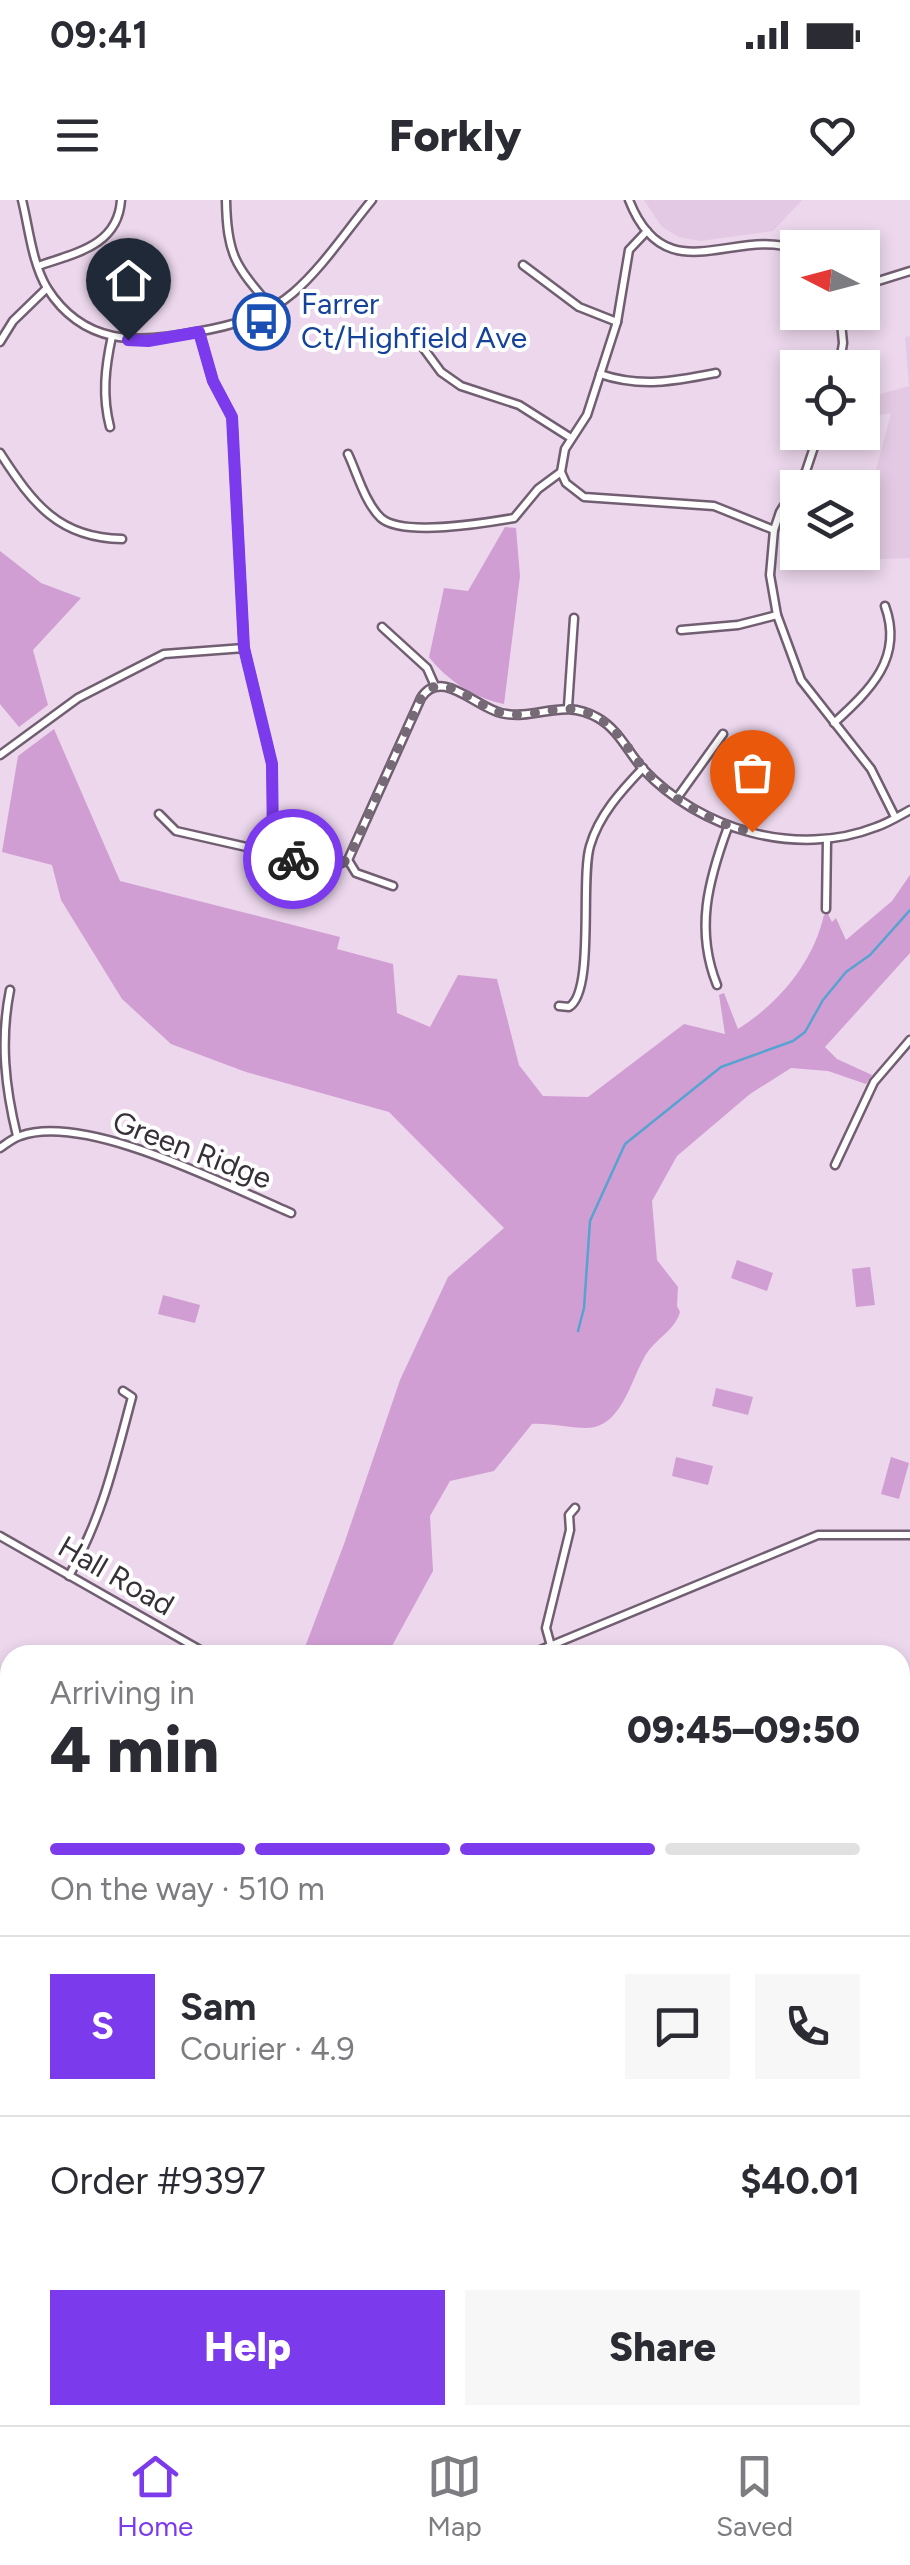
<!DOCTYPE html>
<html lang="en">
<head>
<meta charset="utf-8">
<style>
  body { margin:0; font-family:Figtree,sans-serif; background:#f7f7f7; color:#2b2b33; height:100vh; display:flex; flex-direction:column; font-size:38px; white-space:nowrap }
  * { box-sizing:border-box; margin:0 }
  p { font-size:32px; color:#7c7c81 }
  .icon { flex:none; width:55px; height:55px; fill:none; stroke:currentColor; stroke-width:2; stroke-linecap:round; stroke-linejoin:round }
  .map { position:relative; flex:1; overflow:hidden }
  .details { position:absolute; left:0px; top:1445px; width:910px; height:780px; display:flex; flex-direction:column; background:#fff; border-radius:30px 30px 0 0; box-shadow:0 5px 15px #0003 }
  .details>* { flex:none }
  .needle { width:65px; rotate:276deg }
  .fabs { position:absolute; left:780px; top:30px; display:grid; gap:20px }
  .fabs a { display:grid; place-items:center; width:100px; height:100px; border-radius:0px; background:#fff; box-shadow:0 5px 15px #0003; font-size:50px }
  .pin { position:absolute; display:grid; place-items:center; width:85px; height:85px; color:#fff; margin:-102px -42px; border-radius:50% 50% 50% 0; rotate:-45deg; box-shadow:0 0 10px #0007 }
  .pin .icon { rotate:45deg }
  .courier { position:absolute; display:grid; place-items:center; width:100px; height:100px; margin:-50px; border:8px solid #7c3aed; border-radius:50%; background:#fff; color:#222; box-shadow:0 2px 12px #0007 }
  .summary em { font-style:normal; font-weight:800 }
  .summary div { display:flex; flex-direction:column-reverse }
  .summary { display:flex; align-items:center; justify-content:space-between; height:170px; padding:0 50px }
  h1 { font-size:65px; font-weight:800; line-height:75px }
  .bar { display:grid; grid-template-columns:repeat(4,1fr); gap:15px 10px; align-content:center; height:120px; padding:0 50px }
  .bar i { height:12px; border-radius:8px; background:#e1e1e2 }
  .bar .active { background:#7c3aed }
  .bar p { grid-column:span 4 }
  .line { display:flex; align-items:center; gap:25px; padding:0 50px; border-top:2px solid #e1e1e2 }
  .line div { flex:1 }
  .round { display:grid; place-items:center; flex:none; width:105px; height:105px; border-radius:0px; background:#f7f7f7 }
  .primary-button { display:flex; gap:20px; margin-top:auto; padding:20px 50px }
  .primary-button a { flex:1; height:115px; border-radius:0px; background:#7c3aed; color:#fff; font-size:40px; font-weight:800; line-height:115px; text-align:center }
  .primary-button a+a { background:#f7f7f7; color:#2b2b33 }
  .status { display:flex; justify-content:space-between; align-items:center; height:70px; padding:0 50px; background:#fff; direction:ltr }
  .status svg { height:28px; fill:currentColor }
  header { display:flex; justify-content:space-between; align-items:center; height:130px; padding:0 50px; background:#fff; font-size:45px; font-weight:800 }
  .dock { display:flex; justify-content:space-around; align-items:center; height:140px; border-top:2px solid #e1e1e2; background:#fff; font-size:28px; color:#7c7c81 }
  .dock a { display:grid; justify-items:center; gap:5px }
  .dock .active { color:#7c3aed }
  .map>svg:first-child { display:block }
</style>
</head>
<body>
<div class="status"><b>09:41</b><svg viewBox="0 0 49 12"><path d="M0 12V9h3v3zM5 12V6h3v6zM10 12V3h3v9zM15 12V0h3v12zM26 1h20v11H26zM47 4h2v5h-2z"/></svg></div>
<header><svg class="icon" aria-label="menu" viewBox="0 0 24 24"><path d="M4 6h16M4 12h16M4 18h16"/></svg>Forkly<svg class="icon" aria-label="heart" viewBox="0 0 24 24"><path d="M12 20l-8-8c-3-5 5-10 8-4 3-6 11-1 8 4z"/></svg></header>
<div class="map">
<svg width="910" height="2225" viewBox="0 0 910 2225">
  <rect width="100%" height="100%" fill="#ecd7ec"/>
  <g fill="#e3c9e3">
    <polygon points="644,0 802,0 773,31 700,41 679,37 662,27"/>
    <polygon points="910,136 910,358 852,360 854,353 862,352 863,319 891,213 863,218 863,199 909,186 905,137"/>
  </g>
  <g fill="#d19ed3">
    <path d="M505,327L516,328L520,376L504,504C474,498 448,481 429,457L444,388L468,391Z"/>
    <polygon points="0,351 41,383 81,398 33,450 48,505 19,527 0,504"/>
    <path d="M54,529L120,681L340,737L337,749L393,764L397,813L430,827L458,775L497,779L519,865L543,896L588,897L684,824L725,834L719,795L724,793L738,829C779,803 813,763 824,715L828,714L832,722L836,718L846,740L892,701L910,675V753L825,847L837,859L872,875L866,884L828,871L791,868L750,894L677,956L652,1001L657,1060L678,1087L677,1106L680,1112C675,1130 658,1137 647,1153C631,1177 623,1228 586,1228C568,1228 550,1223 532,1224L494,1271L450,1281L430,1316L433,1371L387,1455H302L344,1344L400,1180L448,1077L504,1028L389,912L246,872L171,844L122,799L61,700L52,665L2,652L18,556Z"/>
    <polygon points="737,1060 773,1073 767,1091 731,1078"/>
    <polygon points="870,1067 875,1105 856,1107 852,1069"/>
    <polygon points="163,1095 200,1105 195,1123 158,1114"/>
    <polygon points="716,1188 753,1197 748,1215 712,1206"/>
    <polygon points="676,1257 713,1266 708,1285 672,1276"/>
    <polygon points="891,1257 909,1263 899,1299 881,1294"/>
    <polygon points="900,1978 910,1981 910,2082 900,2124"/>
    <polygon points="212,2215 878,2215 876,2225 210,2225"/>
  </g>
  <g fill="none" stroke-linecap="round" stroke-linejoin="round">
    <g stroke="#57a2d0" stroke-width="2.5">
      <polyline points="578,1131 584,1108 590,1021 625,944 721,867 793,841 805,832 823,800 846,772 870,755 910,710"/>
      <polyline points="900,1517 910,1516"/>
      <polyline points="0,1826 10,1825"/>
    </g>
    <defs>
      <g id="street">
        <path d="M22,0C29,28 32,63 47,88C83,145 137,144 196,132C231,126 265,117 293,93C323,67 347,30 372,0"/>
        <path d="M226,0C227,57 236,66 272,108"/>
        <path d="M629,0C666,95 736,25 798,50"/>
        <polyline points="647,31 629,50 617,122 587,215 565,249 561,272 566,283 584,297 714,306 774,330"/>
        <polyline points="523,65 579,107 617,122"/>
        <path d="M38,66C75,53 118,46 121,0"/>
        <polyline points="862,86 910,71"/>
        <polyline points="199,132 213,181 232,217 244,448"/>
        <polyline points="416,138 441,172 461,186 519,205 571,238"/>
        <polyline points="0,142 13,121 47,88"/>
        <polyline points="839,168 843,143 840,112"/>
        <path d="M600,174C641,188 675,181 716,173"/>
        <path d="M110,227C102,196 105,168 112,136"/>
        <polyline points="819,232 806,271 780,312 774,330 770,375 777,415 801,480 871,569 895,617"/>
        <path d="M0,253C33,304 59,338 122,339"/>
        <path d="M348,254C357,273 365,303 381,318C403,337 485,323 514,318L538,289L561,272"/>
        <polyline points="382,427 427,468 435,486"/>
        <polyline points="681,430 738,425 777,415"/>
        <polyline points="568,507 574,418"/>
        <path d="M834,523C870,490 904,458 885,406"/>
        <path d="M0,555L78,498L164,454L244,448L272,564L273,643L282,656L328,669L348,660L421,498C441,467 475,507 501,513C537,521 562,497 598,518C619,530 628,552 643,569C700,630 797,658 876,627C888,623 899,616 910,610"/>
        <polyline points="677,598 723,534"/>
        <polyline points="159,614 176,631 255,649 273,643"/>
        <polyline points="348,660 356,673 393,686"/>
        <polyline points="826,709 827,639"/>
        <path d="M717,785C695,730 708,681 728,627"/>
        <path d="M10,790C0,840 5,887 17,936"/>
        <path d="M559,806L569,807C595,792 580,679 590,646C599,615 621,591 643,568"/>
        <path d="M0,948C6,944 13,938 20,936C86,912 227,986 291,1013"/>
        <polyline points="835,965 874,882 910,840"/>
        <polyline points="0,1336 209,1455"/>
        <path d="M69,1376C103,1315 114,1264 132,1197L123,1191"/>
        <polyline points="551,1446 546,1428 570,1330 569,1315 575,1308"/>
        <polyline points="528,1455 818,1335 910,1335"/>
        <polyline points="900,1531 910,1532"/>
        <polyline points="900,1968 910,1972"/>
        <polyline points="0,1969 10,1967"/>
        <polyline points="0,2191 10,2192"/>
        <polyline points="69,2215 74,2225"/>
      </g>
      <g id="primary">
        <polyline points="900,1488 910,1488"/>
        <polyline points="0,1745 10,1748"/>
      </g>
    </defs>
    <use href="#street" stroke="#715f71" stroke-width="11"/>
    <use href="#primary" stroke="#715f71" stroke-width="16"/>
    <use href="#street" stroke="#fff" stroke-width="6"/>
    <use href="#primary" stroke="#fff" stroke-width="11"/>
  </g>
  <g fill="none" stroke-linecap="round" stroke-linejoin="round">
    <path stroke="#766a77" stroke-width="10" stroke-dasharray="0 18" d="M293,659L328,668L348,660L421,498C441,466 477,508 502,513C538,521 564,496 600,519C618,530 628,549 641,565C668,599 711,623 752,632"/>
    <polyline stroke="#7c3aed" stroke-width="12" points="128,140 148,141 199,132 213,181 232,217 244,448 272,564 273,643 282,656 293,659"/>
  </g>
  <defs>
    <symbol id="bus-ring" viewBox="-11 -11 22 22"><circle r="9.5" fill="#fff" stroke="#1a4fb4" stroke-width="1.5"/><path d="M-5-6H5V4H4V6H2V4H-2V6H-4V4H-5ZM-3.5-4V0h7V-4ZM-3.5 1.2v1.5H-2V1.2ZM2 1.2v1.5H3.5V1.2Z" fill="#1a4fb4"/></symbol>
  </defs>
  <g fill-rule="evenodd">
    <use href="#bus-ring" x="230" y="90" width="63" height="63"/>
  </g>
  <g text-anchor="middle" stroke-width="8" stroke-linejoin="round" paint-order="stroke">
    <g font-size="30" fill="#164399" stroke="#fff" text-anchor="start">
      <text x="301" y="114">Farrer<tspan x="301" dy="34">Ct/Highfield Ave</tspan></text>
    </g>
    <g font-size="30" fill="#373038" stroke="#fff">
      <text transform="translate(192 950) rotate(21)" y="10">Green Ridge</text>
      <text transform="translate(116 1376) rotate(30)" y="10">Hall Road</text>
    </g>
  </g>
</svg>
<div class="fabs">
<a><svg class="needle" viewBox="-14 -14 28 28"><path d="M0-13l5 13h-10z" fill="#e53935"/><path d="M0 13l5-13h-10z" fill="#7c7c81"/></svg></a>
<a><svg class="icon" aria-label="locate" viewBox="0 0 24 24"><circle cx="12" cy="12" r="6"/><path d="M12 2v4M12 18v4M2 12h4M18 12h4"/></svg></a>
<a><svg class="icon" aria-label="layers" viewBox="0 0 24 24"><path d="M12 4l9 5-9 5-9-5zM3 14l9 5 9-5"/></svg></a>
</div>
<div class="pin" style="left:752px;top:632px;background:#ea580c"><svg class="icon" aria-label="bag" viewBox="0 0 24 24"><path d="M5 8h14l-1 12H6zM9 8a3 3 0 0 1 6 0"/></svg></div>
<div class="pin" style="left:128px;top:140px;background:#1f2937"><svg class="icon" aria-label="home" viewBox="0 0 24 24"><path d="M3 11l9-7 9 7M6 9v11h12V9"/></svg></div>
<div class="courier" style="left:293px;top:659px"><svg class="icon" aria-label="bike" viewBox="0 0 24 24"><circle cx="6" cy="16" r="4"/><circle cx="18" cy="16" r="4"/><path d="M6 16l4-8h5l3 8M10 8l3 8H6M13 5h3"/></svg></div>
<section class="details">
<div class="summary"><div><h1>4 min</h1><p>Arriving in</p></div><em>09:45–09:50</em></div>
<div class="bar"><i class="active"></i><i class="active"></i><i class="active"></i><i></i><p>On the way · 510 m</p></div>
<div class="line" style="height:180px"><b class="round" style="background:#7c3aed;color:#fff">S</b><div><b>Sam</b><p>Courier · 4.9</p></div><a class="round"><svg class="icon" aria-label="chat" viewBox="0 0 24 24"><path d="M4 5h16v11H9l-5 4z"/></svg></a><a class="round"><svg class="icon" aria-label="phone" viewBox="0 0 24 24"><path d="M5 4h4l2 5-3 2q2 4 5 5l2-3 5 2v4C11 20 4 13 5 4z"/></svg></a></div>
<div class="line" style="height:130px"><div>Order #9397</div><b>$40.01</b></div>
<div class="primary-button"><a>Help</a><a>Share</a></div>
</section>
</div>
<nav class="dock">
<a class="active"><svg class="icon" aria-label="home" viewBox="0 0 24 24"><path d="M3 11l9-7 9 7M6 9v11h12V9"/></svg>Home</a>
<a><svg class="icon" aria-label="map" viewBox="0 0 24 24"><path d="M3 6l6-2 6 2 6-2v14l-6 2-6-2-6 2zM9 4v14M15 6v14"/></svg>Map</a>
<a><svg class="icon" aria-label="saved" viewBox="0 0 24 24"><path d="M7 4h10v16l-5-4-5 4z"/></svg>Saved</a>
</nav>
</body>
</html>
